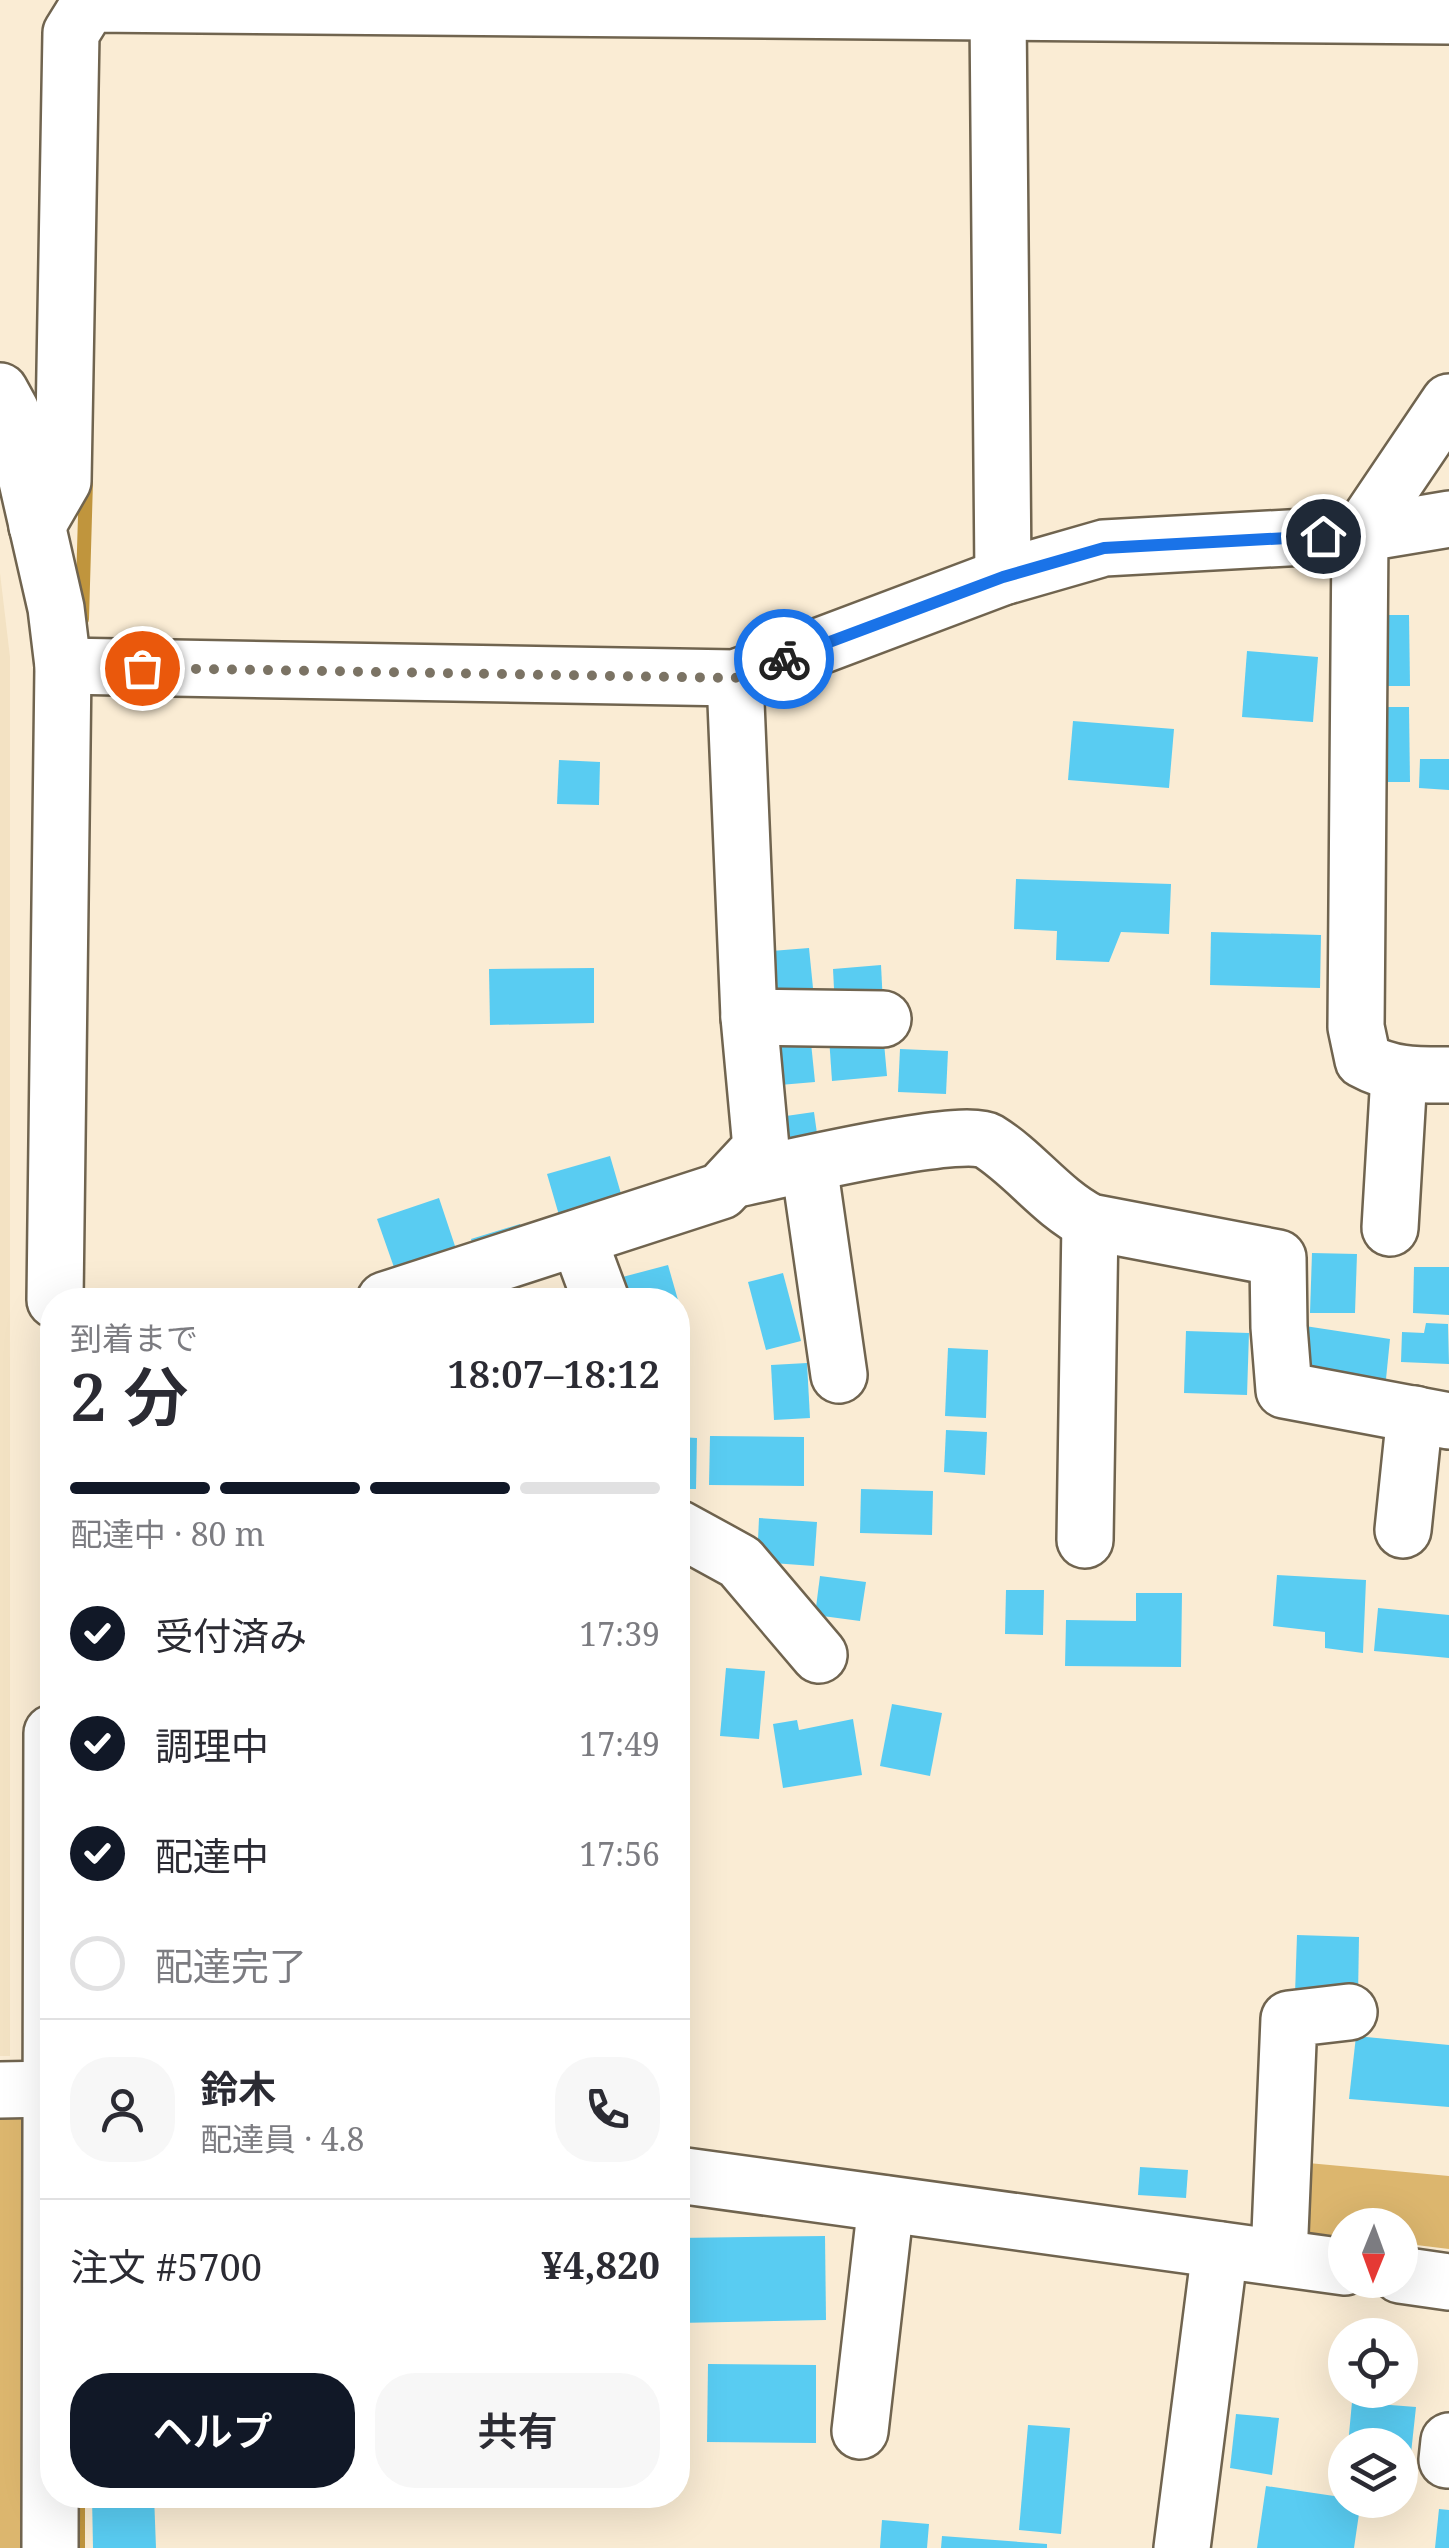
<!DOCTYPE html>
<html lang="ja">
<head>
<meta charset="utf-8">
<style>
  body { margin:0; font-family:"Noto Serif","Noto Sans JP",serif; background:#f7f7f7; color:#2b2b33; height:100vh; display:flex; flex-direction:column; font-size:38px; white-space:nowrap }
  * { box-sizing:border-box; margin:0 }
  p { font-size:32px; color:#7c7c81 }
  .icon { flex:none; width:55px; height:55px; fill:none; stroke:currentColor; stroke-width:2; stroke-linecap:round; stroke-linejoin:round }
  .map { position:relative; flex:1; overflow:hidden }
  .sheet { position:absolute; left:40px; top:1288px; width:650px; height:1220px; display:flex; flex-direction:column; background:#fff; border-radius:40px; box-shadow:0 10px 40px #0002 }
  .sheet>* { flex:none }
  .needle { width:65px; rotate:181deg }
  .controls { position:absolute; left:1328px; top:2208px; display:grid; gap:20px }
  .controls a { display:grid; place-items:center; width:90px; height:90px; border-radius:50%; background:#fff; box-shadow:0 10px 40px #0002; font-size:50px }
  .pin { position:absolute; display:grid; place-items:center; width:85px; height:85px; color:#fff; margin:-42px; border:5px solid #fff; border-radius:50%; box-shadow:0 2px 10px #0007 }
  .courier { position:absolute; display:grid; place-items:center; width:100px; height:100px; margin:-50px; border:8px solid #1a73e8; border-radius:50%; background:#fff; color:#222; box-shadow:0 2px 12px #0007 }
  .headline em { font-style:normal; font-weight:600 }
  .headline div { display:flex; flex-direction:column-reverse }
  .headline { display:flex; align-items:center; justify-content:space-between; height:170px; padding:0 30px }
  h1 { font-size:65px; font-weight:600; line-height:75px }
  .bar { display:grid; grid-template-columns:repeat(4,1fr); gap:15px 10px; align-content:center; height:120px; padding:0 30px }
  .bar i { height:12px; border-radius:8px; background:#e1e1e2 }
  .bar .on { background:#111827 }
  .bar p { grid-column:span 4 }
  .line { display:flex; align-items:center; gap:25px; padding:0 30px; border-top:2px solid #e1e1e2 }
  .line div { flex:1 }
  .round { display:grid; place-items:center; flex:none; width:105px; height:105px; border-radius:40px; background:#f7f7f7 }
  ol { padding:0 30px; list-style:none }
  li { display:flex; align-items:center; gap:30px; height:110px }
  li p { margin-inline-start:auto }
  li .icon { padding:10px; border-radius:50%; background:#111827; color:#fff; stroke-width:4 }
  li:last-child { color:#7c7c81 }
  li i { width:55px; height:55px; border:5px solid #e1e1e2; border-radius:50% }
  .action { display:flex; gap:20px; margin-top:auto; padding:20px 30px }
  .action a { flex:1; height:115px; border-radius:40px; background:#111827; color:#fff; font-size:40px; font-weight:600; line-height:115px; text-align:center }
  .action a+a { background:#f7f7f7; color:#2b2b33 }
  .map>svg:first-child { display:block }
</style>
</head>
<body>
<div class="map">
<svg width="1449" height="2548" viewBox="0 0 1449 2548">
  <rect width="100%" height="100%" fill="#faecd4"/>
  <polygon fill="#f3e2c3" points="0,573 10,657 10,2056 0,2056"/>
  <g fill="#dcb66e">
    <polygon points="0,2106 31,2107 32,2548 0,2548"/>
    <polygon points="1308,2163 1449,2176 1449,2249 1400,2243 1400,2225 1345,2225 1345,2237 1305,2232"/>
  </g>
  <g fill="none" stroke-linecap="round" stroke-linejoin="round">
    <g stroke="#c0953d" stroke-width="14">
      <polyline points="82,619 86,481"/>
      <polyline points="78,2495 78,2548"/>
    </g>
  </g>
  <g fill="#59ccf2">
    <polygon points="1373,615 1409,615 1410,686 1373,686"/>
    <polygon points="1247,651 1318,657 1313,722 1242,717"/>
    <polygon points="1373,707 1409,707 1410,782 1374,782"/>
    <polygon points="1073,721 1174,729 1169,788 1068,780"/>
    <polygon points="1420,759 1449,759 1449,790 1419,788"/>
    <polygon points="559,760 600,762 599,805 557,804"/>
    <polygon points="1016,879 1171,884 1169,934 1121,932 1109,962 1056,960 1057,931 1014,929"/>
    <polygon points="1211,932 1321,935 1320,988 1210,985"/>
    <polygon points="809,948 813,988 764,993 760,952"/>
    <polygon points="881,965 883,1004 835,1008 833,969"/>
    <polygon points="594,968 594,1023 490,1025 489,969"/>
    <polygon points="883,1032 887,1076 832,1081 829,1037"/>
    <polygon points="810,1033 815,1082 768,1086 763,1037"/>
    <polygon points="900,1049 948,1051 946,1094 898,1092"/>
    <polygon points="814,1112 819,1148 777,1154 772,1118"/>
    <polygon points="610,1156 624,1204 561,1222 547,1174"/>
    <polygon points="439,1198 457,1252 396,1273 377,1219"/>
    <polygon points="520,1224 527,1243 477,1259 471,1239"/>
    <polygon points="1312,1253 1357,1254 1355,1313 1310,1313"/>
    <polygon points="668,1265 678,1300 621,1300 615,1279"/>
    <polygon points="1414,1267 1449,1267 1449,1315 1413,1313"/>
    <polygon points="783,1273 801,1341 766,1350 748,1282"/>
    <polygon points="1426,1323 1448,1324 1449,1364 1401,1362 1402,1332 1424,1333"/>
    <polygon points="1305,1326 1390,1339 1385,1389 1304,1377"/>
    <polygon points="1186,1331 1249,1333 1247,1395 1184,1393"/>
    <polygon points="948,1348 988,1350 986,1418 945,1416"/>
    <polygon points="807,1363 810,1418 774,1420 771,1365"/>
    <polygon points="946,1430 987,1432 985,1475 944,1472"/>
    <polygon points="710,1436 804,1437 804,1486 709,1485"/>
    <polygon points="678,1437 697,1438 696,1489 678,1489"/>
    <polygon points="861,1489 933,1491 932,1535 860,1533"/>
    <polygon points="759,1518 817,1522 814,1566 757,1562"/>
    <polygon points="1277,1575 1366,1580 1363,1653 1325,1648 1325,1632 1273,1626"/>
    <polygon points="820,1576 866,1582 860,1621 815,1615"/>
    <polygon points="1006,1590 1044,1590 1043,1635 1005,1634"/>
    <polygon points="1136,1593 1182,1593 1181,1667 1065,1666 1066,1620 1136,1621"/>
    <polygon points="1378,1608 1449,1615 1449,1658 1374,1651"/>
    <polygon points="726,1668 765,1671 759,1739 720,1736"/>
    <polygon points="892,1704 942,1713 930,1776 880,1766"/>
    <polygon points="853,1719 862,1775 783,1788 773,1724 797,1720 799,1730"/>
    <polygon points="1297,1935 1359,1937 1358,1996 1295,1994"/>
    <polygon points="1356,2036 1449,2045 1449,2107 1349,2099"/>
    <polygon points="1140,2167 1188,2170 1186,2198 1138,2195"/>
    <polygon points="825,2236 826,2320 678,2323 678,2238"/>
    <polygon points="708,2364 816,2365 816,2443 707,2442"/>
    <polygon points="1352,2402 1416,2407 1408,2481 1400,2480 1400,2445 1348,2445"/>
    <polygon points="1236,2414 1279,2418 1272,2475 1230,2468"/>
    <polygon points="1028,2425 1070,2428 1061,2534 1019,2530"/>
    <polygon points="1266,2486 1361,2500 1354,2548 1257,2548"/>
    <polygon points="92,2495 154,2495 156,2548 93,2548"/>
    <polygon points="1439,2509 1449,2510 1449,2548 1435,2548"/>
    <polygon points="882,2520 929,2524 927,2548 880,2548"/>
    <polygon points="942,2536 1047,2544 1047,2548 941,2548"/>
  </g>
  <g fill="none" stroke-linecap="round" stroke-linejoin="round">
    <defs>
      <g id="minor">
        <polyline points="998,11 1003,577"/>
        <polyline points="0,391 11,411 56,608 63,666 55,1300"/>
        <path d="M1449,519L1360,534L1356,1027L1363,1060C1392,1076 1417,1075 1449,1075"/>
        <polyline points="37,526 63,481 71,33 89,4 1449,16"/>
        <polyline points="63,666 735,678 1003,577 1104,548 1360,534 1449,402"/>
        <polyline points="749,1017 883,1019"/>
        <polyline points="809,1165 839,1375"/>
        <path d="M732,1180C772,1172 962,1126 988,1141C1025,1164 1051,1202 1090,1222L1278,1258L1279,1327L1284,1390L1449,1421"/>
        <polyline points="1390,1228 1399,1075"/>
        <polyline points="578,1238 601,1300"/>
        <polyline points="385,1300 721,1191 761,1148 749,1017 735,678"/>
        <polyline points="678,1528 740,1562 819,1655"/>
        <polyline points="1403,1530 1415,1414"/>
        <polyline points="1085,1540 1090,1222"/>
        <polyline points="0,2090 52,2089"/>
        <polyline points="678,2175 1345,2267"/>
        <polyline points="1279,2257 1289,2019 1349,2012"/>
        <polyline points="1400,2275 1449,2282"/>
        <polyline points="860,2431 886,2204"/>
        <polyline points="1447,2460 1449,2441"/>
        <polyline points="50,2548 52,1733"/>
        <polyline points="1182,2548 1220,2250"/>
      </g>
    </defs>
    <use href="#minor" stroke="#70644f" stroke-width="60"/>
    <use href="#minor" stroke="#fff" stroke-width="55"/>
  </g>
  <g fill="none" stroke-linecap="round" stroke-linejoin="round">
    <polyline stroke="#7b7364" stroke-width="10" stroke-dasharray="0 18" points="142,668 735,678 784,659"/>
    <polyline stroke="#1a73e8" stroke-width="12" points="784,659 1003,577 1104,548 1323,536"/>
  </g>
</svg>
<div class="controls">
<a><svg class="needle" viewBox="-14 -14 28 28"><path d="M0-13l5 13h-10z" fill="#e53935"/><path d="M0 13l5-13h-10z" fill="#7c7c81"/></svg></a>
<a><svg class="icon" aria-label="locate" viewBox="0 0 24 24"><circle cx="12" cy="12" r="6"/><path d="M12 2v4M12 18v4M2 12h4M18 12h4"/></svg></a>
<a><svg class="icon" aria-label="layers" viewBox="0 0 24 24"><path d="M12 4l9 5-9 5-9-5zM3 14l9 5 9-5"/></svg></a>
</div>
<div class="pin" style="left:142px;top:668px;background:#ea580c"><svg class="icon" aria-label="bag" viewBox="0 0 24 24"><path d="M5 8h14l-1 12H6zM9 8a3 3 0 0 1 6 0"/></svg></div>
<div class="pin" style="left:1323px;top:536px;background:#1f2937"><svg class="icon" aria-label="home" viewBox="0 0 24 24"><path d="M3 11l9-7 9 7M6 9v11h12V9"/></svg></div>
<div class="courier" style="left:784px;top:659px"><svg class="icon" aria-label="bike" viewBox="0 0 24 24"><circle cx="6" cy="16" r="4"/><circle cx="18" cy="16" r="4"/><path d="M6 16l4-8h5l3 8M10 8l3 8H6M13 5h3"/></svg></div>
<section class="sheet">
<div class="headline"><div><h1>2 分</h1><p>到着まで</p></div><em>18:07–18:12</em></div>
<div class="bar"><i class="on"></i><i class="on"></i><i class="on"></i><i></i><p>配達中 · 80 m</p></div>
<ol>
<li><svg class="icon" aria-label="check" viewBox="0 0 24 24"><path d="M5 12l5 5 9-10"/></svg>受付済み<p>17:39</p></li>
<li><svg class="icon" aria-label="check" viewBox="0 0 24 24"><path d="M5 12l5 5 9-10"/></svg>調理中<p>17:49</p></li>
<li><svg class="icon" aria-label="check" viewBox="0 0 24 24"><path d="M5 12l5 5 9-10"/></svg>配達中<p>17:56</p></li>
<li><i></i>配達完了</li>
</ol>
<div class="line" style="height:180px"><a class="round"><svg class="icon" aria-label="person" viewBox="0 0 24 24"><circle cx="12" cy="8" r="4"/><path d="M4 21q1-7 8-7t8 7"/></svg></a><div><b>鈴木</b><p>配達員 · 4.8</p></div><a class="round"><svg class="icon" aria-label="phone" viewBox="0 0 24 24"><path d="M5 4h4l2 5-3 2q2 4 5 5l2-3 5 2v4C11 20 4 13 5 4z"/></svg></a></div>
<div class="line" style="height:130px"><div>注文 #5700</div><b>¥4,820</b></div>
<div class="action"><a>ヘルプ</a><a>共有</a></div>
</section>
</div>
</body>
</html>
